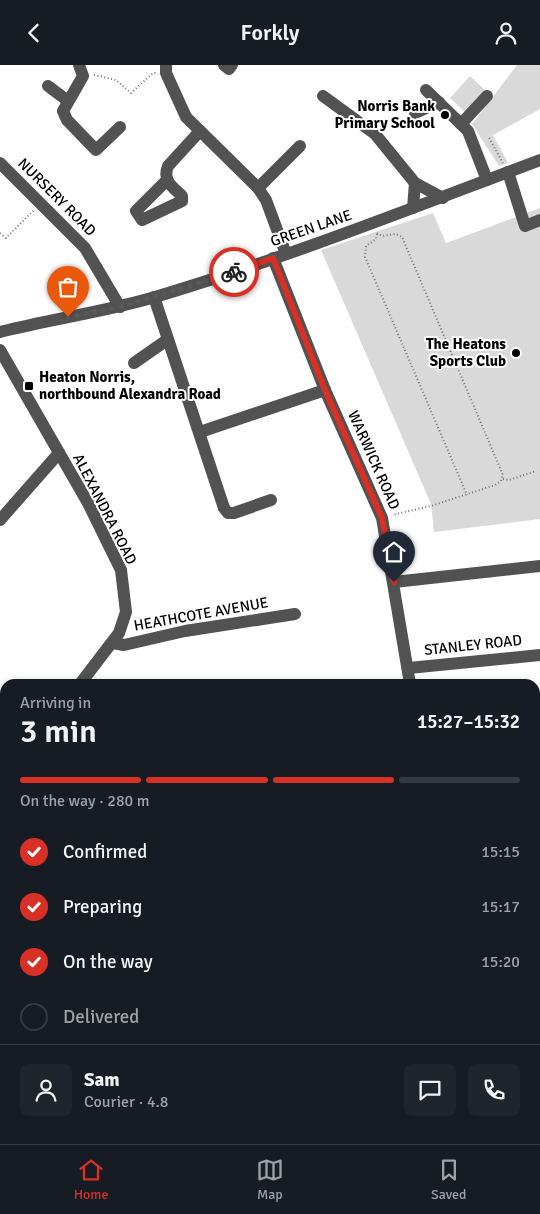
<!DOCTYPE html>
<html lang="en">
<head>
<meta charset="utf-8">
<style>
  body { margin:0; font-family:Signika,sans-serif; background:#20242c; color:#f1f3f6; height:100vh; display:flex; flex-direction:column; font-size:19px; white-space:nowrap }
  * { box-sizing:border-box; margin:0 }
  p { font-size:16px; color:#9ea1a6 }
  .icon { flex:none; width:28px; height:28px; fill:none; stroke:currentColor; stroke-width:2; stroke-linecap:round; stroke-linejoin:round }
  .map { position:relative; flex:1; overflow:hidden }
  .panel { position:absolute; left:0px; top:614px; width:540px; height:466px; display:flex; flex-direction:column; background:#171b24; border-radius:15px 15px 0 0; box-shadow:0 2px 8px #0003 }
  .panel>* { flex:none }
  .pin { position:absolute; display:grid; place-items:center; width:42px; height:42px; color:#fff; margin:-51px -21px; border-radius:50% 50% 50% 0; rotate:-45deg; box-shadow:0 0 5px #0007 }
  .pin .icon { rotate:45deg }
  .courier { position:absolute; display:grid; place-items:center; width:50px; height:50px; margin:-25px; border:4px solid #d93025; border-radius:50%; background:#fff; color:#222; box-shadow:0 1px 6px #0007 }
  .overview em { font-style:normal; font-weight:600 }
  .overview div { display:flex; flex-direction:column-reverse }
  .overview { display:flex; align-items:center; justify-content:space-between; height:85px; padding:0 20px }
  h1 { font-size:32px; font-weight:600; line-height:38px }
  .bar { display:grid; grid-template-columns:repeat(4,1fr); gap:8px 5px; align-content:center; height:60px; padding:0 20px }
  .bar i { height:6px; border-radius:4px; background:#363941 }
  .bar .on { background:#d93025 }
  .bar p { grid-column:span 4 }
  .line { display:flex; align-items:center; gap:12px; padding:0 20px; border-top:1px solid #363941 }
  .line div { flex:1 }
  .round { display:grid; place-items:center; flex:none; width:52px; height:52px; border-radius:8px; background:#20242c }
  ol { padding:0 20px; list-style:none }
  li { display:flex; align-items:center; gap:15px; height:55px }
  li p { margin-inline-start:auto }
  li .icon { padding:5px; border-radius:50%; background:#d93025; color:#fff; stroke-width:4 }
  li:last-child { color:#9ea1a6 }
  li i { width:28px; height:28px; border:2px solid #363941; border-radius:50% }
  header { display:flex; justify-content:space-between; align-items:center; height:65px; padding:0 20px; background:#171b24; font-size:22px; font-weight:600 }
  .dock { display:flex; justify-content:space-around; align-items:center; height:70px; border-top:1px solid #363941; background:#171b24; font-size:14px; color:#9ea1a6 }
  .dock a { display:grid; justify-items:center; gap:2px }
  .dock .on { color:#d93025 }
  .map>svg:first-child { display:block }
</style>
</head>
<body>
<header><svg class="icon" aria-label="back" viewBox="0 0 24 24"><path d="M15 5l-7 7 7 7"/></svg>Forkly<svg class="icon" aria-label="person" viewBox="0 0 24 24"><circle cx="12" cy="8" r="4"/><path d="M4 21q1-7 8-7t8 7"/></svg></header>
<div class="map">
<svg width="540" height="1079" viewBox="0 0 540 1079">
  <rect width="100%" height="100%" fill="#fff"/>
  <g fill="#d9d9d9">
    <polygon points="517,0 540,0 540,44 493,70 508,98 499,101 472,59"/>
    <polygon points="470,11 487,27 467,49 450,33"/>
    <polygon points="540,143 540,454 434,467 431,439 321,185 433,148 446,178"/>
  </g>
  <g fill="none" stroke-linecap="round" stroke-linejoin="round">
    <g stroke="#747474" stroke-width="2" stroke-dasharray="1 2.5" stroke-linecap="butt">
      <polyline points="94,10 116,15 131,28 153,8 156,8"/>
      <polyline points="489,73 503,98"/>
      <polyline points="0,168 6,173 34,145"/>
      <polyline points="377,168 382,171 396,169 402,172 503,410 501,416 495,420 431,441 392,450"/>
      <polyline points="377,169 376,174 366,181 365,192 467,430"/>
      <polyline points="503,414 509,415 536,406"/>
    </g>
    <g stroke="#525252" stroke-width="12">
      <polyline points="79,0 83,11 63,46 67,55 96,85 120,62"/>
      <polyline points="166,0 166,8 186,52 258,123 266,135 286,189"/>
      <polyline points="224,0 229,4 232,0"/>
      <polyline points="48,21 68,36"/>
      <polyline points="426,25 468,66 487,115"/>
      <polyline points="323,31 375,69 415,118 443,133"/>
      <polyline points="415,48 439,37"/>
      <polyline points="461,59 487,31"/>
      <polyline points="0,98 85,183 120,242"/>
      <polyline points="508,107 525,161 540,155"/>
      <path d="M167,115L136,146L142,155L182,136V131C173,122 162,116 168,101L200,66"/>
      <polyline points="258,123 300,81"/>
      <polyline points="413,143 415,118"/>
      <polyline points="273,193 325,325 382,453 410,619"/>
      <polyline points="154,232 224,443 228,448 234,448 271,435"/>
      <path d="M0,267C51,254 104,247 155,232C286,193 412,143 540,95"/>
      <polyline points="0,285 88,438 121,505 126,547 119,568 80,619"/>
      <polyline points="134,298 167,275"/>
      <polyline points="200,367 325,325"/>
      <polyline points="0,455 59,388"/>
      <polyline points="394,517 540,501"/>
      <polyline points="113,578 124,580 185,566 295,549"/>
      <polyline points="409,603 540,590"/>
      <polyline points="0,647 5,651"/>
      <polyline points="0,693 5,690"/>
      <polyline points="535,716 540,715"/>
      <polyline points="0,788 5,792"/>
      <polyline points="535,878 540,881"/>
      <polyline points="0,946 5,950"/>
      <polyline points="535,1030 540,1023"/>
      <polyline points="120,1075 126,1079"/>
      <polyline points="345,1075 351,1079"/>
      <polyline points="239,1079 242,1075"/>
    </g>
    <g stroke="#000" stroke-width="2.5" stroke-dasharray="8 2.5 1 2.5" stroke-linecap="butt">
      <polyline points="0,888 5,891"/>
      <polyline points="0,902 5,906"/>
      <polyline points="259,1075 265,1079"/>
      <polyline points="271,1075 277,1079"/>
    </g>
  </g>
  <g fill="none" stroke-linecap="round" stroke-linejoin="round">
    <polyline stroke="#595959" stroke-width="5" stroke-dasharray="0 9" points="68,252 120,242 234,207"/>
    <polyline stroke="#d93025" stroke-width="6" points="234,207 273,193 325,325 382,453 394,517"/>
  </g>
  <g fill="#000" stroke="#fff" stroke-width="2">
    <circle cx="445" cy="50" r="5"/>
    <circle cx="516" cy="288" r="5"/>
    <rect x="24" y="316" width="10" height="10" rx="2.5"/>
  </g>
  <g text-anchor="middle" stroke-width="4" stroke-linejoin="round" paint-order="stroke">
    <g font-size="15" font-weight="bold" fill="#000" stroke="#fff" text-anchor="end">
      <text x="435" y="46">Norris Bank<tspan x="435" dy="17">Primary School</tspan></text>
      <text x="506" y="284">The Heatons<tspan x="506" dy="17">Sports Club</tspan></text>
      <text x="39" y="317" text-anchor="start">Heaton Norris,<tspan x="39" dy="17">northbound Alexandra Road</tspan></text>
    </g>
    <g font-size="15" fill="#000" stroke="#fff">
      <text transform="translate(57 132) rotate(45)" y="5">NURSERY ROAD</text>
      <text transform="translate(311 163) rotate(-19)" y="5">GREEN LANE</text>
      <text transform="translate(374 395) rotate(66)" y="5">WARWICK ROAD</text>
      <text transform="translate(105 444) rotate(63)" y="5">ALEXANDRA ROAD</text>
      <text transform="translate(201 549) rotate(-10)" y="5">HEATHCOTE AVENUE</text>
      <text transform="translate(473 580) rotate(-6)" y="5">STANLEY ROAD</text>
    </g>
  </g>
</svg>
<div class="pin" style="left:68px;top:252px;background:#ea580c"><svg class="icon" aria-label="bag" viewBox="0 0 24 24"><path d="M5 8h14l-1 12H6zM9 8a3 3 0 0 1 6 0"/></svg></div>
<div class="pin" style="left:394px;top:517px;background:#1f2937"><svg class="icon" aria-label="home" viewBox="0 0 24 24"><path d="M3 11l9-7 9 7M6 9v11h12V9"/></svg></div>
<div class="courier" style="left:234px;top:207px"><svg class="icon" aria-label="bike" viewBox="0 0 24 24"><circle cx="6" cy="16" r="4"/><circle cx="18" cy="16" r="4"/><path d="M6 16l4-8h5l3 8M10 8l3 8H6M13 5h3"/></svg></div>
<section class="panel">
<div class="overview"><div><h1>3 min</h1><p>Arriving in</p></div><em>15:27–15:32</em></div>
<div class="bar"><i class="on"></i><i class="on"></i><i class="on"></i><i></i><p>On the way · 280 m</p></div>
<ol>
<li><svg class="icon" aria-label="check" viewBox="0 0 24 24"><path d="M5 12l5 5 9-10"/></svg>Confirmed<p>15:15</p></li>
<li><svg class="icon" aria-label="check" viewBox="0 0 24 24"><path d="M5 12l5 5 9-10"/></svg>Preparing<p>15:17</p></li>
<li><svg class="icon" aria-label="check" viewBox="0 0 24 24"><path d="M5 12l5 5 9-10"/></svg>On the way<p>15:20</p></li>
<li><i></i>Delivered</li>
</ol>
<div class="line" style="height:90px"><a class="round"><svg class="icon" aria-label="person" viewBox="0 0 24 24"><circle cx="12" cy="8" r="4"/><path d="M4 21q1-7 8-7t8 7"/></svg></a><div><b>Sam</b><p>Courier · 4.8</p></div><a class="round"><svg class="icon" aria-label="chat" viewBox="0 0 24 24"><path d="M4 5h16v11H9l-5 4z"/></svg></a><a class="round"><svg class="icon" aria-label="phone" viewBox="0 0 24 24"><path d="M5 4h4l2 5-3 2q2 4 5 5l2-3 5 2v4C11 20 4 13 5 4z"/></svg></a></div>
</section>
</div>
<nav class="dock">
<a class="on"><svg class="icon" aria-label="home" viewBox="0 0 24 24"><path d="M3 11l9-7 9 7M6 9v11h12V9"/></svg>Home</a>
<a><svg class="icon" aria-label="map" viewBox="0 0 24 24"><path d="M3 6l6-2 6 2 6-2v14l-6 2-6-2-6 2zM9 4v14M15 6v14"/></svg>Map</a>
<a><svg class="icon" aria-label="saved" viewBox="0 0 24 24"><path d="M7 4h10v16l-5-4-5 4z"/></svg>Saved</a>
</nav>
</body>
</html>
